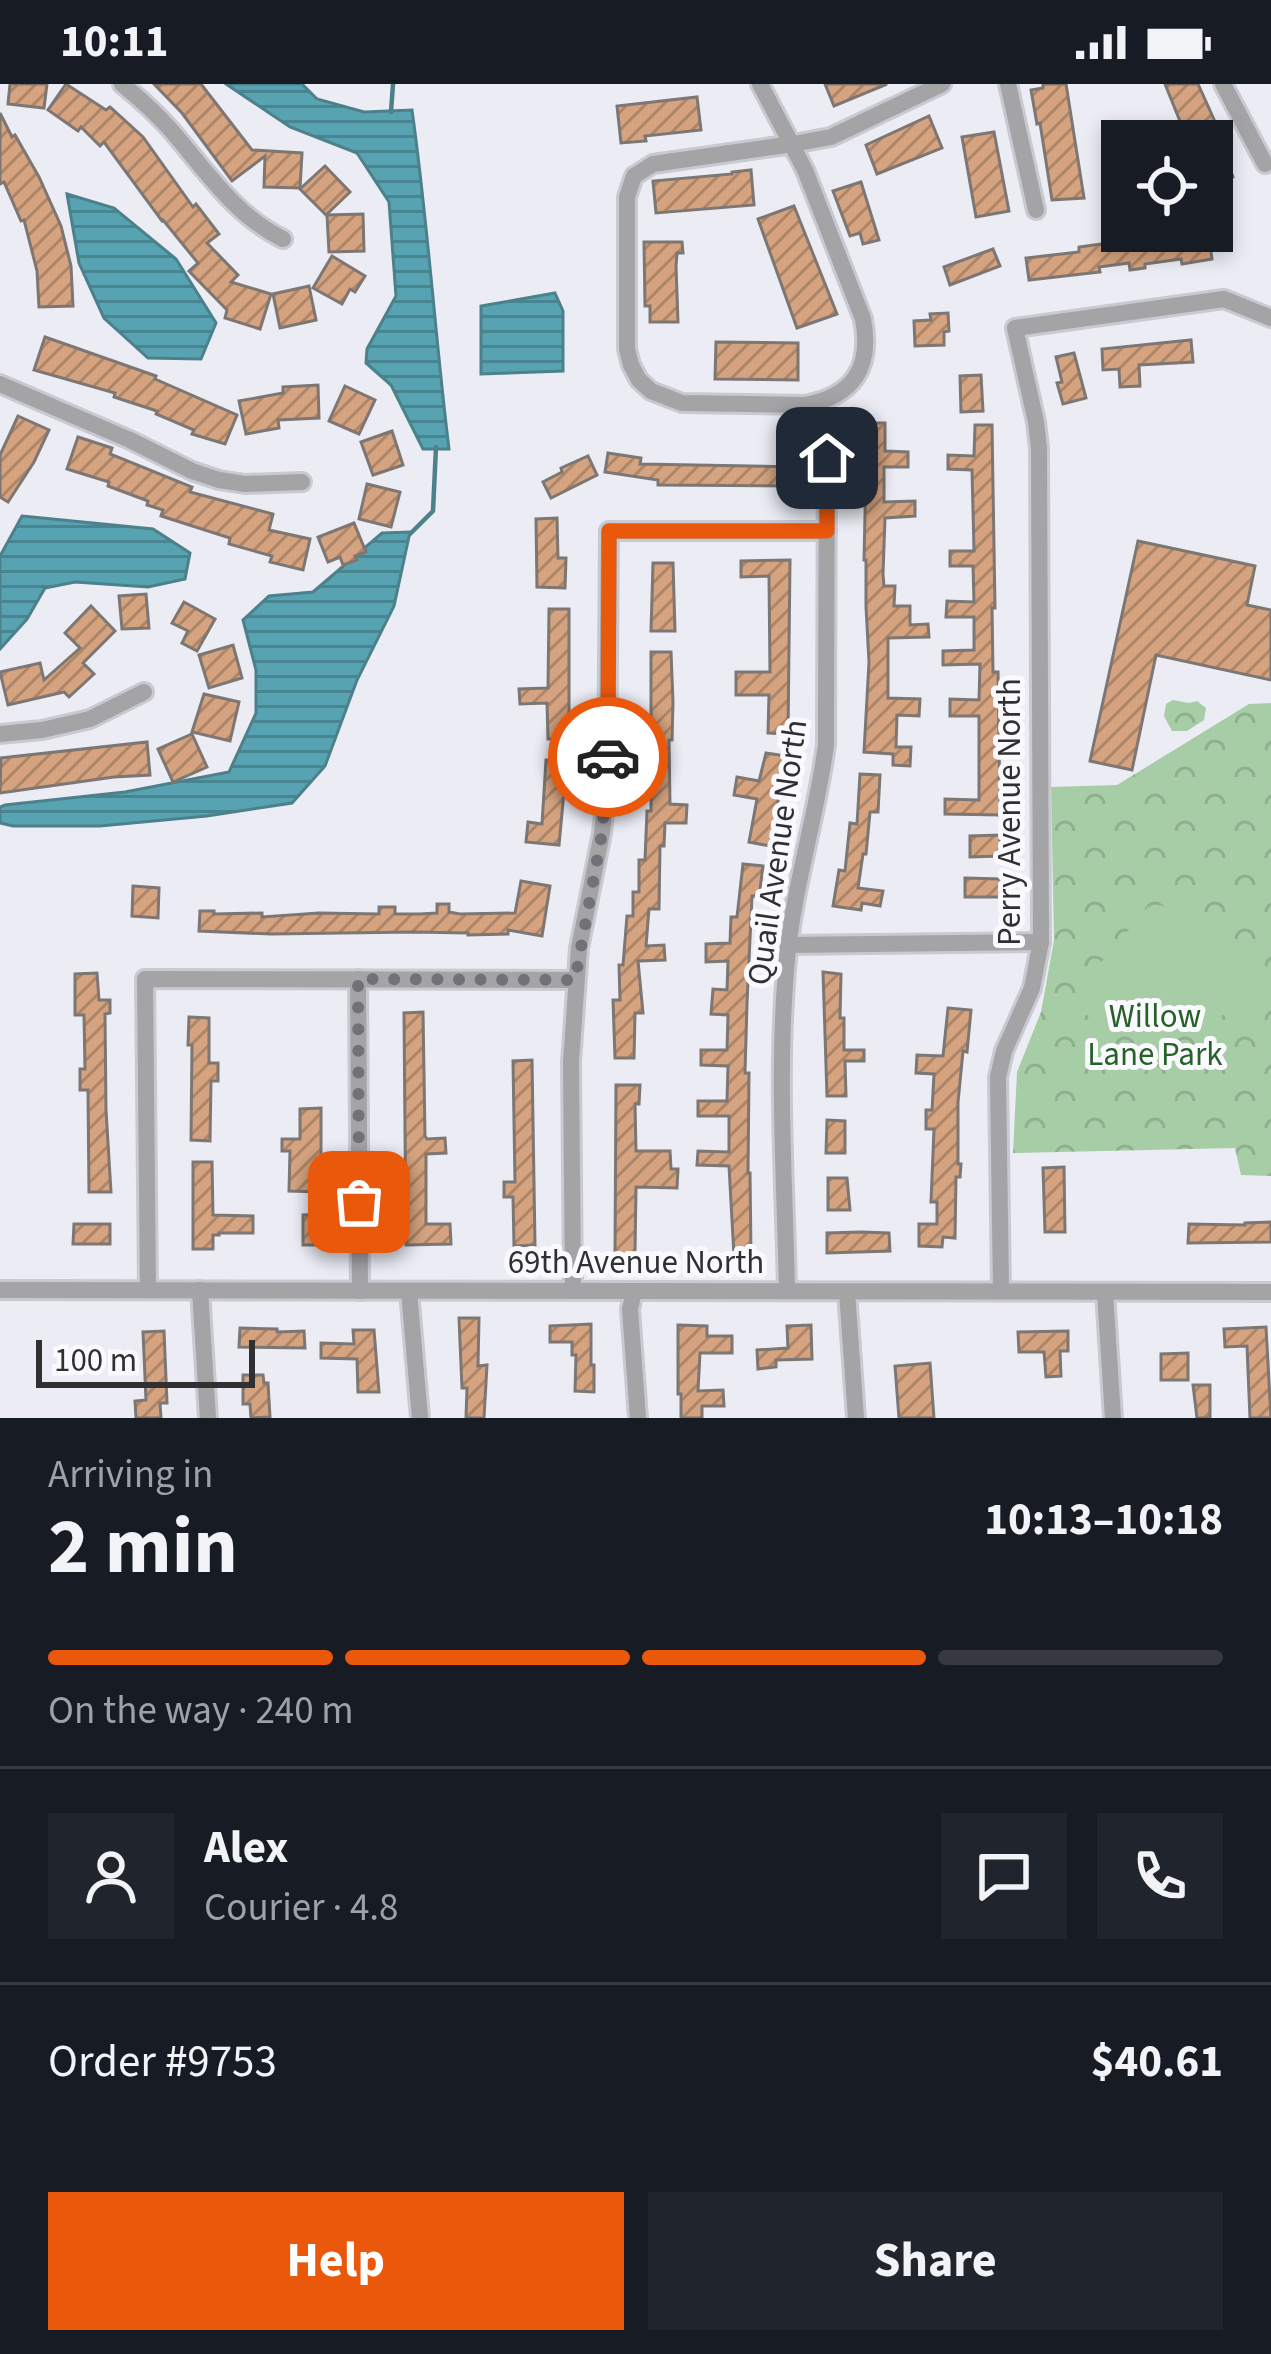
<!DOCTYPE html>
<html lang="en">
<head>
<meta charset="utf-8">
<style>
  body { margin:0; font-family:"Source Sans 3",sans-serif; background:#20242c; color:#f1f3f6; height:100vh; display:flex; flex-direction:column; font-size:45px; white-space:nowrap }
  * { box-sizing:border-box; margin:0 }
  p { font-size:39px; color:#9ea1a6 }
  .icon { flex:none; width:66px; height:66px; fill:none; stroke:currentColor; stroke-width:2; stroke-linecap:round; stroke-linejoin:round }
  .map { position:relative; height:1334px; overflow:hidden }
  .panel { display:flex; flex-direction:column; background:#171b24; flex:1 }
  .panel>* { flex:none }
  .controls { position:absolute; left:1101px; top:36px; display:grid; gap:24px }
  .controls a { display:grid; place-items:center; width:132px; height:132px; border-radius:0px; background:#171b24; box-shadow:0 6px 18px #0003; font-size:60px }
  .scale { position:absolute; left:36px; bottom:30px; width:219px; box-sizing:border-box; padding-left:12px; border:6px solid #303033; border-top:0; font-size:33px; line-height:42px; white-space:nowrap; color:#303033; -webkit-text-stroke:9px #f9f9fe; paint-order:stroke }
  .pin { position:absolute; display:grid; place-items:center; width:102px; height:102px; color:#fff; margin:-51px; border-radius:24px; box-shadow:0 6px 18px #0006 }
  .courier { position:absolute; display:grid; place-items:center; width:120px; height:120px; margin:-60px; border:9px solid #ea580c; border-radius:50%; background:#fff; color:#222; box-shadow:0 3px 15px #0007 }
  .headline em { font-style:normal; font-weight:700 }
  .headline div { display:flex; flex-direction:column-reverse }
  .headline { display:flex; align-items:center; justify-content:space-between; height:204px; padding:0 48px }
  h1 { font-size:78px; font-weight:700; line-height:90px }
  .bar { display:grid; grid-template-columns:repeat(4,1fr); gap:18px 12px; align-content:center; height:144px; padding:0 48px }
  .bar i { height:15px; border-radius:9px; background:#363941 }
  .bar .selected { background:#ea580c }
  .bar p { grid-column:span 4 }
  .line { display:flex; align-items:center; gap:30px; padding:0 48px; border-top:3px solid #363941 }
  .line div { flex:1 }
  .round { display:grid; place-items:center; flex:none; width:126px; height:126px; border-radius:0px; background:#20242c }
  .button { display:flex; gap:24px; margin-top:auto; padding:24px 48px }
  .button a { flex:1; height:138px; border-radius:0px; background:#ea580c; color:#fff; font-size:48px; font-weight:700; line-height:138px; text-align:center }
  .button a+a { background:#20242c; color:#f1f3f6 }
  .status { display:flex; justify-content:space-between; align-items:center; height:84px; padding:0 60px; background:#171b24; direction:ltr }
  .status svg { height:33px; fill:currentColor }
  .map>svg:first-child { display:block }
</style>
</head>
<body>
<div class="status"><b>10:11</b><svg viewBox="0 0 49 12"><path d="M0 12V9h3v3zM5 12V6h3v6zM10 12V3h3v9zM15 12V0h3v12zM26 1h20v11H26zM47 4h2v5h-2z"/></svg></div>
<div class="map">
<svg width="1271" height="1334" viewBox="0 0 1271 1334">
  <defs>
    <pattern id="park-crowns" width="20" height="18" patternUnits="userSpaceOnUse" patternTransform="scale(3)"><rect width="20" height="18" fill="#a6cda5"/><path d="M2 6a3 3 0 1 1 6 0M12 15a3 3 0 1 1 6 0" fill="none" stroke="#8fb08e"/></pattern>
    <pattern id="water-rules" width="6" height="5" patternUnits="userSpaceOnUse" patternTransform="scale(3)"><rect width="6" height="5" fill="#58a3b1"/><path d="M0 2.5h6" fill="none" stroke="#498591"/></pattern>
    <pattern id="building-hatch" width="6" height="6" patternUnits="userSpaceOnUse" patternTransform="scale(3)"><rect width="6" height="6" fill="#d5a37f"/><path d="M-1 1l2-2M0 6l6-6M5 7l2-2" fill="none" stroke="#ad8569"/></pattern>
  </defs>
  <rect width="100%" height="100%" fill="#ebecf4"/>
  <g fill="url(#park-crowns)">
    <polygon points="1173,616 1189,619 1197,617 1206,624 1204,636 1187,647 1172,647 1164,632 1166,620"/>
    <polygon points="1271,619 1271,1092 1241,1091 1235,1064 1013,1069 1017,988 1041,928 1054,856 1051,703 1117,701 1249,620"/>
  </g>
  <path fill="#a6cda5" d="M1161,821L1265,910C1216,937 1175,955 1118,942C1100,938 1081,928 1064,922L1148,823Z"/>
  <g fill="url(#water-rules)" stroke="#4c808b" stroke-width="3">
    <path d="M226,0H302L317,15L364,28L412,26C428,139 435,252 449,365H423L391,301L366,279L367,265L396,212L389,118L357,69L290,43Z"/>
    <polygon points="67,110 114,124 176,175 216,239 201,275 148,274 104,234 79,179"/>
    <polygon points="555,209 563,227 563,287 481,290 481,222"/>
    <polygon points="22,432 153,445 190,469 185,495 148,503 75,498 45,504 27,535 0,565 0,472"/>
    <polygon points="410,448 394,522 357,596 325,682 292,719 207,732 100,742 13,742 0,739 0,723 5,721 125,708 229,688 256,629 256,586 243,536 269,512 313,508 382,449"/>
  </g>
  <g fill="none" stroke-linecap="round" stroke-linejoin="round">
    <g stroke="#4c808b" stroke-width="4.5">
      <polyline points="391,28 393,0"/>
      <polyline points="410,450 433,427 436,363"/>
    </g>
  </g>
  <g fill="url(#building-hatch)" stroke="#7d7672" stroke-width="3">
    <polygon points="10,0 47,0 44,24 8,20"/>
    <polygon points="66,0 106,26 110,23 143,53 193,123 196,120 219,150 207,159 238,191 231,198 271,210 260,245 225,234 227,226 189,187 198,179 163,136 162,137 104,58 100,62 81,43 78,47 48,26"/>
    <polygon points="154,0 201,0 252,66 302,69 300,104 264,103 265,72 232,97 182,29"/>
    <polygon points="825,0 887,0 834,22"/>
    <polygon points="1043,0 1066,0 1084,114 1052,116 1040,39 1037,40 1031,6 1043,4"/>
    <polygon points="1165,0 1198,0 1230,71 1225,73 1233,93 1212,102 1212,57 1188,57"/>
    <polygon points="697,13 701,46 645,52 646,57 621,59 617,22"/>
    <polygon points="0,29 12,53 15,51 39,93 61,142 71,182 73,222 39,223 37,187 24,136 21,137 4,98 0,100"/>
    <polygon points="929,32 942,64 877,90 866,61"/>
    <polygon points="994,48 1009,127 976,133 962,53"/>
    <polygon points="325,82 350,108 326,131 300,105"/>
    <polygon points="751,86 754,121 656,129 653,97 732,90 732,88"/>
    <polygon points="861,98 879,156 863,160 860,149 850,152 833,107"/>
    <polygon points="794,122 837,230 797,244 758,135"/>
    <polygon points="363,130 364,167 329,168 327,131"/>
    <polygon points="1209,153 1212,175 1182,180 1181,175 1145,180 1145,184 1130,186 1129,179 1099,183 1100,188 1029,196 1026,174 1079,168 1079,163 1123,157 1123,160 1169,154 1169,159"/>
    <polygon points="644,158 682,158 683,169 677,169 676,182 678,238 650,238 650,222 645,222"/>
    <polygon points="993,165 1000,182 950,201 944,183"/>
    <polygon points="332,172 365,192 355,208 350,205 342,220 313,204"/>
    <polygon points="309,202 316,236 280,244 273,210"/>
    <polygon points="948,229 949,247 944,248 944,261 915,262 914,237 931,236 930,230"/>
    <polygon points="45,253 156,292 155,295 237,331 225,360 192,350 194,346 156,330 157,327 114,313 115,309 34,286"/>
    <polygon points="1191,256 1193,278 1139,281 1140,302 1120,303 1119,285 1103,286 1102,265"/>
    <polygon points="716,258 798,259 798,296 715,295"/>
    <polygon points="1074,269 1086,314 1063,320 1057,299 1062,298 1056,273"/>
    <polygon points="981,291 983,327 961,328 960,292"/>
    <polygon points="318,301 319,334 278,336 279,344 246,350 239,317 283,309 283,303"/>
    <polygon points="345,302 375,316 359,350 329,337"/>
    <polygon points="18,332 49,346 34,378 8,418 0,413 0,371"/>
    <polygon points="867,339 885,339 885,367 908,368 908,383 884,383 884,418 915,417 915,432 885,434 883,490 884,502 895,502 894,522 910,522 910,541 928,540 929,553 888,554 888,614 920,615 919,632 897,631 896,663 911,663 910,682 893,681 893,670 864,668 869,578 866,523 866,476 864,476"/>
    <polygon points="975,341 992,341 995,524 992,524 993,588 998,588 1000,731 945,730 945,715 979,716 979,632 950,632 950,615 979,616 980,580 943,581 943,567 974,566 974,533 946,533 947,517 974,518 973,482 950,482 950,467 974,467 972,386 948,385 948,371 974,372"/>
    <polygon points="392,347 403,381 373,391 361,358"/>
    <polygon points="78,353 112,364 110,370 192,403 190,408 273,430 269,446 310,455 303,486 270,478 272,472 229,460 230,454 161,432 163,426 147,421 148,417 108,402 109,398 67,385"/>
    <polygon points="608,369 641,374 640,380 798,383 798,402 658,401 658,396 605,388"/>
    <polygon points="588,372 597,391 551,414 543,398 562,388 561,384"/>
    <polygon points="367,400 400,408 391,443 359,435"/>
    <polygon points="557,434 558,474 566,474 565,504 537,503 536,435"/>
    <polygon points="354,439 366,468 355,472 357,476 343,481 340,473 328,478 318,453"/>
    <polygon points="1138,457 1255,482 1247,521 1271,526 1271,596 1156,571 1132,686 1090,677"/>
    <polygon points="790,476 788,650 768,649 769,611 736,611 736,588 770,588 769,492 741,493 741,477"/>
    <polygon points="653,479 673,479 675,547 651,547"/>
    <polygon points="146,510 149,544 122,545 119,512"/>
    <polygon points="184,518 215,535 197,567 182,559 188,547 172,539"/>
    <polygon points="91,522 115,547 83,579 94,590 69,613 64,608 8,621 0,588 40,579 44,596 80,564 65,549"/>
    <polygon points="549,525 569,525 569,655 548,655 547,619 520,620 519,605 548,604"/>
    <polygon points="233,561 242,594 209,604 199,571"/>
    <polygon points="651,568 671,568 673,618 672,656 669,656 670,720 687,721 686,739 665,739 664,762 660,762 659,825 649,825 646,862 664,861 665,876 638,877 643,929 635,929 634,974 615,974 613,916 620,916 619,881 623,881 627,832 633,832 633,808 639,808 639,776 645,776 647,727 651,727"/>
    <polygon points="204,610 239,618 230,657 192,648"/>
    <polygon points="192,650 207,683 173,698 158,665"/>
    <polygon points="147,658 150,691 114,693 0,709 1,674"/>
    <polygon points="766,669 786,672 770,762 749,758 757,715 734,711 737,693 759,697"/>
    <polygon points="546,676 567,676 559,761 526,758 528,738 542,740"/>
    <polygon points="860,690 880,691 878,728 870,728 866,770 863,770 858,804 883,807 880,822 862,819 861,826 833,822 839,786 845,787 850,739 857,740"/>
    <polygon points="1000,751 1001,772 970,773 970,752"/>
    <polygon points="743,780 763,782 759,813 752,812 747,919 745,989 749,989 748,1089 750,1089 751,1171 734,1172 729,1082 697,1081 698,1067 729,1068 729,1032 698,1032 698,1017 727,1017 728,982 701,981 701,966 727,966 728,931 711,930 713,905 727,906 728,877 706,878 706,860 730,859 731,833 737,833"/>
    <polygon points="965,794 1000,795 1000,813 965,813"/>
    <polygon points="521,797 550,802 542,852 508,846 508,850 468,851 468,849 412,848 271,850 199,847 200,827 214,827 214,830 262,829 262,833 319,829 379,830 379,823 395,823 395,830 420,830 437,829 437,820 449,820 449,828 460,830 515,829"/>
    <polygon points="133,802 159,804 158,834 132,832"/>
    <polygon points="823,888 841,890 840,934 844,934 844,966 864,966 864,977 845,977 846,1012 827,1012"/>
    <polygon points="97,889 99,916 110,916 110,929 105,930 106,1026 111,1108 89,1108 88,1006 80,1006 80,985 85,985 84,931 75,931 75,890"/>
    <polygon points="948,924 971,926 967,968 963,967 958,1018 958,1080 961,1080 960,1093 956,1093 955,1154 943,1153 942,1163 919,1162 919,1140 937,1140 937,1118 931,1118 934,1045 926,1045 926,1026 932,1026 934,990 916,989 917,971 943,972"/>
    <polygon points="423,928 425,1052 427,1055 445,1054 446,1069 426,1070 426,1140 450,1140 451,1160 406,1161 404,929"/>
    <polygon points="189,933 209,934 209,979 218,979 218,997 211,997 210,1057 191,1056 192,961 188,961"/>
    <polygon points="532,976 535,1161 514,1162 513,1113 504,1113 504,1098 515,1098 513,977"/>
    <polygon points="616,1001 640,1001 639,1020 635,1020 636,1067 670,1067 671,1085 678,1085 677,1104 636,1103 635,1170 615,1170"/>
    <polygon points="321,1024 321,1108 289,1107 290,1067 282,1067 282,1055 300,1055 300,1025"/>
    <polygon points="827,1036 845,1037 845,1069 826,1069"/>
    <polygon points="193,1078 212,1078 213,1131 253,1132 253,1149 219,1149 219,1151 213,1151 213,1165 193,1165"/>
    <polygon points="1064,1083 1065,1148 1045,1148 1043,1084"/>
    <polygon points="828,1094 847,1094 850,1126 828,1126"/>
    <polygon points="325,1130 325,1161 303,1161 303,1131"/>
    <polygon points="1271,1138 1271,1158 1188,1159 1189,1140 1245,1141 1245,1139"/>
    <polygon points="74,1140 110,1140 110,1160 73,1160"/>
    <polygon points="862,1148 889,1149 890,1167 827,1169 827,1149"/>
    <polygon points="459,1234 479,1234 478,1282 487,1281 484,1334 466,1334 467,1304 462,1304"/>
    <polygon points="591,1240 591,1281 594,1281 594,1308 575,1307 576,1271 572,1271 572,1258 550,1258 550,1242"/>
    <polygon points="678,1241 707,1242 707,1252 732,1252 732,1269 700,1269 698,1307 723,1306 724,1322 702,1322 702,1334 681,1334 681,1310 678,1310"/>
    <polygon points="811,1241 812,1275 776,1276 776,1283 758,1285 757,1266 788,1264 787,1242"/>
    <polygon points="1266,1243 1271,1334 1250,1334 1247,1262 1225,1263 1224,1245"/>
    <polygon points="240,1244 277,1245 277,1248 304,1247 305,1264 239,1263"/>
    <polygon points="353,1246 374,1246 379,1308 358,1308 357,1275 321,1274 321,1259 354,1260"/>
    <polygon points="164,1247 167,1319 160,1319 161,1334 136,1334 135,1317 146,1316 143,1248"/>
    <polygon points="1068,1247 1068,1267 1060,1267 1061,1292 1046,1293 1044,1268 1019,1268 1018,1248"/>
    <polygon points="1188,1269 1188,1296 1161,1296 1161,1270"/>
    <polygon points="930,1279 934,1334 899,1334 895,1282"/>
    <polygon points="243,1291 263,1291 264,1299 268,1299 270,1333 251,1334 250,1320 243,1320"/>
    <polygon points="1193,1301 1210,1301 1210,1334 1197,1334"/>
  </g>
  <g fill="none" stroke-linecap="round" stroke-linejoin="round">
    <defs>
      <g id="minor">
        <path d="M122,0C139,14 155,28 170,45C205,85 234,131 283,155"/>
        <path d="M760,0L805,86L863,235C872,283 854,312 805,321L682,319L651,307L639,296L631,281L627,265V113L634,92L653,80L793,60L831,53L942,0"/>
        <polyline points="1008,0 1036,126"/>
        <polyline points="1223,0 1265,80"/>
        <polyline points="0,300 130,356 192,387 219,396 245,400 302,398"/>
        <polyline points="0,650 42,646 90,635 144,608"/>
        <polyline points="788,861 1041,858"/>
        <polyline points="358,895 360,1207"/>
        <polyline points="0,1206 1271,1208"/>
        <polyline points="148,1206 145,895 575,896"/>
        <polyline points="200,1206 208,1334"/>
        <polyline points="409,1207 420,1334"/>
        <polyline points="573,1207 571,978 579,864 602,749 607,701 609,447 827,447"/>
        <polyline points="634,1207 630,1225 638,1334"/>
        <path d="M787,1207C785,1101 777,993 786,887C791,810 816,737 826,661L827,338"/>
        <polyline points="1001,1207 998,993 1004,967 1032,904 1041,858 1039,364 1036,338 1015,244 1224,215 1271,234"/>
        <polyline points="847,1208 856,1334"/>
        <polyline points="1105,1208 1113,1334"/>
      </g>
    </defs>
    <use href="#minor" stroke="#c9cad1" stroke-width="22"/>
    <use href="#minor" stroke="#a4a3a6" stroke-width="16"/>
  </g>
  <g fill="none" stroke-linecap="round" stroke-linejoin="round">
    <polyline stroke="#717277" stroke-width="12" stroke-dasharray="0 21.6" points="359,1118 358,895 575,896 602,749 608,673"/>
    <polyline stroke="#ea580c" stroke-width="15" points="608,673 609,447 827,447 827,374"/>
  </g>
  <g text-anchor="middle" stroke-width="10" stroke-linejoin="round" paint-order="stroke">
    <g font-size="33" fill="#303033" stroke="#f9f9fe">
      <text transform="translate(1008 728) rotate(-90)" y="12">Perry Avenue North</text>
      <text transform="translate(776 768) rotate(-82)" y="12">Quail Avenue North</text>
      <text x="636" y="1189">69th Avenue North</text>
    </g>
    <g font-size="33" fill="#266128" stroke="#f9f9fe">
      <text x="1155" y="943">Willow<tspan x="1155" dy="38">Lane Park</tspan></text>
    </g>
  </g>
</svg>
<div class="controls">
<a><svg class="icon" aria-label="locate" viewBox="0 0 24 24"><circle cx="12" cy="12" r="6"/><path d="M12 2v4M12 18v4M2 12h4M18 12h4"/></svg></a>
</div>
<div class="scale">100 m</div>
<div class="pin" style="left:359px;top:1118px;background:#ea580c"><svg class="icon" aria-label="bag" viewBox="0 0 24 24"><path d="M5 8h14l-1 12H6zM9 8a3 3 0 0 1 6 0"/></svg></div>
<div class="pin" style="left:827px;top:374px;background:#1f2937"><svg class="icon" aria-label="home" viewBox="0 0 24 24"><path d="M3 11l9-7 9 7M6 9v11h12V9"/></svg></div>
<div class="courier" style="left:608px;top:673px"><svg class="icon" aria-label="car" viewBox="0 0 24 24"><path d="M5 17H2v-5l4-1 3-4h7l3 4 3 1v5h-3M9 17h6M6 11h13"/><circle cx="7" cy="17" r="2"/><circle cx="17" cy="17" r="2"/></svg></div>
</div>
<section class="panel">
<div class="headline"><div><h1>2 min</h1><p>Arriving in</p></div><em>10:13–10:18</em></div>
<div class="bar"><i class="selected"></i><i class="selected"></i><i class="selected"></i><i></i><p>On the way · 240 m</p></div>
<div class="line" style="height:216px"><a class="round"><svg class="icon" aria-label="person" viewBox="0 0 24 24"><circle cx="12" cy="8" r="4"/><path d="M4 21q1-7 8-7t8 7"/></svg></a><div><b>Alex</b><p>Courier · 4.8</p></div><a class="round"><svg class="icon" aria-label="chat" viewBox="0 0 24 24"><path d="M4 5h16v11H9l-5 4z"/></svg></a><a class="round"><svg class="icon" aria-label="phone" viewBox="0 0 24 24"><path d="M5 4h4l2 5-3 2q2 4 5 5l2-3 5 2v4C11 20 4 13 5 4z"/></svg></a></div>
<div class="line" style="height:156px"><div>Order #9753</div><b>$40.61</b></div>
<div class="button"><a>Help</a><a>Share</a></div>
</section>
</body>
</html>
